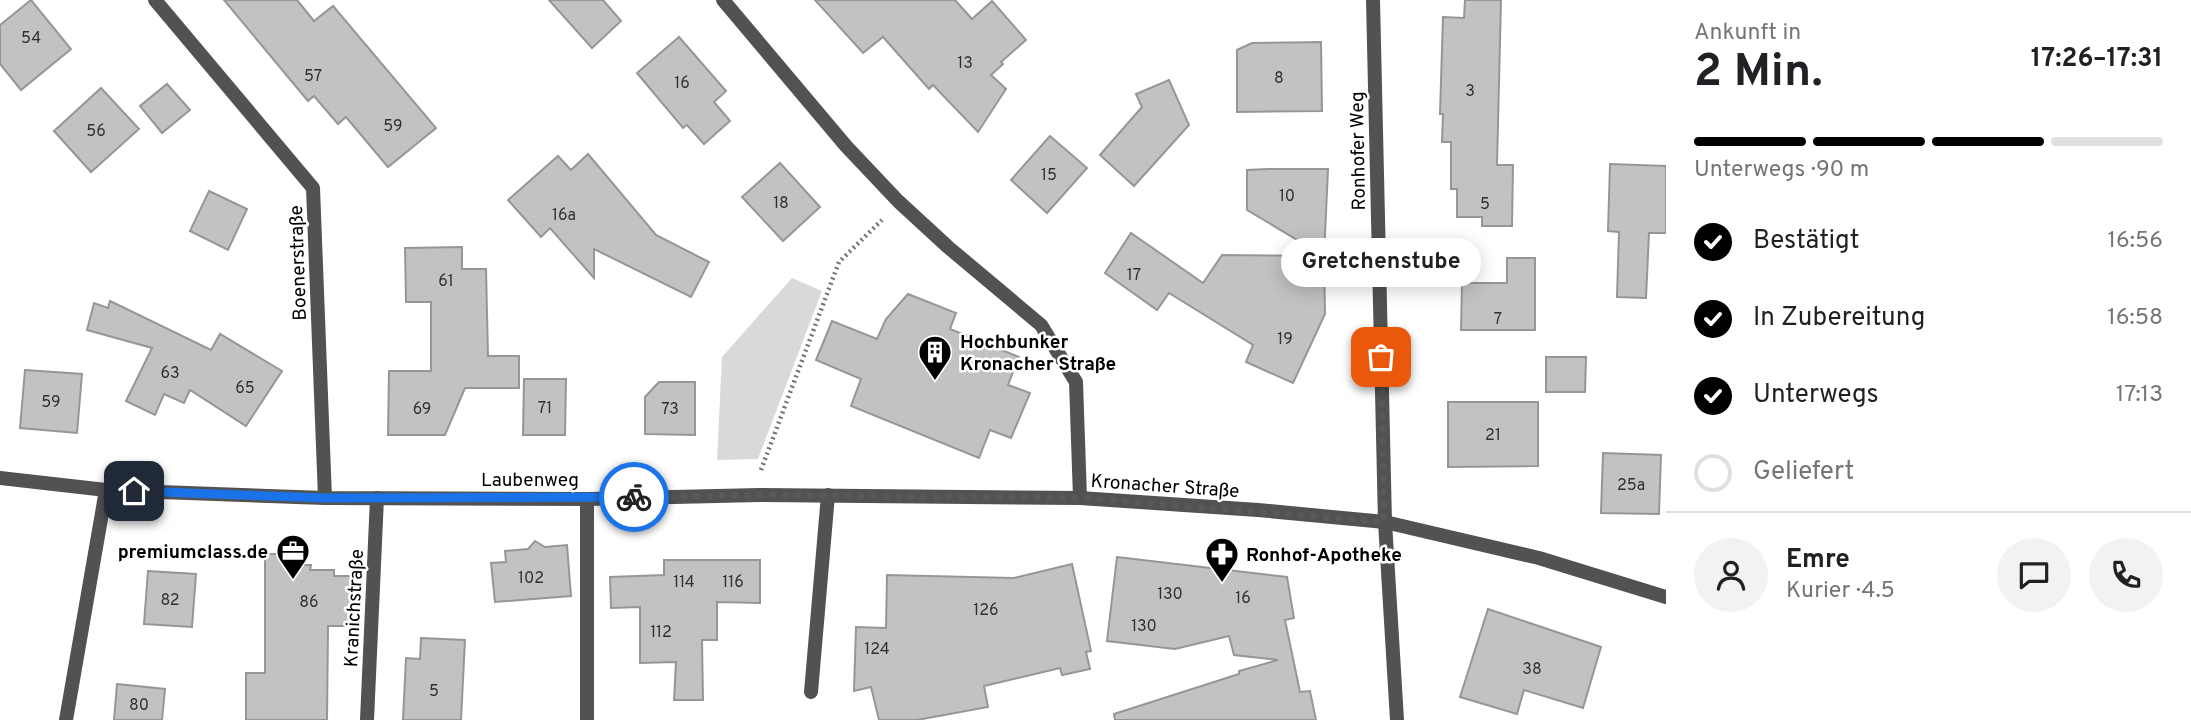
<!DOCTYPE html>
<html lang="de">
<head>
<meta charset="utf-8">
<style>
  body { margin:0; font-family:Overpass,sans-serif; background:#f2f2f2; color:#202124; height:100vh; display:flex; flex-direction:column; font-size:26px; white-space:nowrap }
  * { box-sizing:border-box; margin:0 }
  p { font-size:23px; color:#757577 }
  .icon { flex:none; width:38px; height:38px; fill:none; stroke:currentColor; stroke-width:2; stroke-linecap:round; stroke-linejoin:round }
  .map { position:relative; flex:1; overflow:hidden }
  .details { display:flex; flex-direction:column; background:#fff; width:525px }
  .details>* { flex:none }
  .pin { position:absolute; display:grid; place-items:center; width:60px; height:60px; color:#fff; margin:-30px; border-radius:14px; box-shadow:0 4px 10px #0006 }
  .courier { position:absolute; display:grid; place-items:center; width:70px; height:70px; margin:-35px; border:5px solid #1a73e8; border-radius:50%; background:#fff; color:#222; box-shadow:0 2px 9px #0007 }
  .bubble { position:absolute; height:49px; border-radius:24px; background:#fff; box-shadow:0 4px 18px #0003; font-size:23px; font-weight:700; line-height:49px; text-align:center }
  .head em { font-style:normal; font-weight:700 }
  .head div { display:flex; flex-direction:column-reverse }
  .head { display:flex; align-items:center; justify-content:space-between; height:119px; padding:0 28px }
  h1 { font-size:46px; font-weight:700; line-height:52px }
  .bar { display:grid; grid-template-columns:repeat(4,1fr); gap:10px 7px; align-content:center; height:84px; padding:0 28px }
  .bar i { height:9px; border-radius:5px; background:#e0e0e0 }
  .bar .active { background:#000 }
  .bar p { grid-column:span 4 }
  .line { display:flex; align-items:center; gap:18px; padding:0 28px; border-top:2px solid #e0e0e0 }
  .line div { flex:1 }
  .round { display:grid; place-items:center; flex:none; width:74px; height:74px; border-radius:37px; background:#f2f2f2 }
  ol { padding:0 28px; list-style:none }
  li { display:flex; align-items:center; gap:21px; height:77px }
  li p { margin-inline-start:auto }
  li .icon { padding:7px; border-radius:50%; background:#000; color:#fff; stroke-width:4 }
  li:last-child { color:#757577 }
  li i { width:38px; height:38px; border:4px solid #e0e0e0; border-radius:50% }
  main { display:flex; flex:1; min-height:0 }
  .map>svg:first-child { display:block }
</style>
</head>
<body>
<main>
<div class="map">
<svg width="1666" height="720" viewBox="0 0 1666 720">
  <rect width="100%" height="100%" fill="#fff"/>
  <polygon fill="#d9d9d9" points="792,278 822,291 758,459 717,460 722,357"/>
  <g fill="#c2c2c2" stroke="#969696" stroke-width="2">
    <polygon points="31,0 71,49 21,90 0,64 0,25"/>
    <polygon points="224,0 297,0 314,21 333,6 436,128 388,167 346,117 338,124 314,96 308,101"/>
    <polygon points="549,0 603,0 621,21 592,48"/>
    <polygon points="815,0 955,0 972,19 992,1 1026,40 1001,62 1003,64 991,75 1006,89 978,132 933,85 929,89 883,37 863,53"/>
    <polygon points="1465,0 1501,0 1497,165 1513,165 1512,226 1482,226 1482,217 1457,217 1457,189 1451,189 1451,142 1442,142 1443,114 1440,114 1443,17 1464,18"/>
    <polygon points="679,37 726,91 714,102 730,121 704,144 687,125 683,128 637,73"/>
    <polygon points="1321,42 1322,111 1237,112 1237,50 1252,43"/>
    <polygon points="1169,80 1189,125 1134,186 1100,155 1142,107 1136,94"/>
    <polygon points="167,84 190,110 162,133 140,106"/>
    <polygon points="101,88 139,129 91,172 54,131"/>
    <polygon points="1050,136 1087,168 1047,213 1011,180"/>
    <polygon points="588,154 656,235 709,262 691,297 594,249 594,278 550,228 541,237 508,200 558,156 571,170"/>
    <polygon points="780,163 820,207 783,241 742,197"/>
    <polygon points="1610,164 1666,166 1666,233 1649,233 1646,298 1617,297 1619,232 1608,231"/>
    <polygon points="1268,169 1328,169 1324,256 1247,210 1247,170"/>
    <polygon points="209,191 247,209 228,250 190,231"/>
    <polygon points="1131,233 1203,283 1222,255 1324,256 1325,314 1293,383 1246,362 1253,345 1169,293 1157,310 1105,273"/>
    <polygon points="462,247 462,269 486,269 488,356 519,356 519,388 465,388 445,435 388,435 389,371 431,371 431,302 406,302 405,248"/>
    <polygon points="1507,258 1535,258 1535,330 1461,330 1462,283 1507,283"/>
    <polygon points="908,294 956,313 950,329 1019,357 1008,385 1030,393 1011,438 990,430 979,458 851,406 861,379 816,360 832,321 877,339 886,319"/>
    <polygon points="110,301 211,350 220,334 282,371 246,426 190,390 184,403 164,394 155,415 126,401 152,348 87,330 94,303 108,308"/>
    <polygon points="1546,357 1586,357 1585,392 1546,392"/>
    <polygon points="25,370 82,374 77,433 20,428"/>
    <polygon points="524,379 566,379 565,435 523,435"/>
    <polygon points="659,382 695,382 695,435 645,434 645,397"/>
    <polygon points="1448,402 1538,402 1538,466 1448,467"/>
    <polygon points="1603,453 1661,455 1659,514 1601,513"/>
    <polygon points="535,541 545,547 567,545 571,596 495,602 491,563 506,562 505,551 528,549"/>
    <polygon points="265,554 296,554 296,565 311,565 310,570 334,570 334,576 352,576 353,626 328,626 327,720 246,720 246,673 265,673"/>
    <polygon points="1117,557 1287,577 1294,618 1285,620 1300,692 1310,691 1316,720 1115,720 1114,714 1239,674 1239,671 1278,660 1234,655 1229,636 1175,649 1107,641"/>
    <polygon points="664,560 760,560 760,603 717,602 717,640 702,640 703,700 674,700 676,662 640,663 640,607 611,608 610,577 664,575"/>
    <polygon points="1072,564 1091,651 1086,652 1090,669 1062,675 1060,668 984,686 988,707 917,720 879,720 871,687 854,691 856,627 886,628 887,575 1014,578"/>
    <polygon points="148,571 196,574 192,627 144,624"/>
    <polygon points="1488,609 1601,647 1583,708 1524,690 1517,714 1460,697"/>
    <polygon points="421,638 465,640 461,720 403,720 406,658 420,659"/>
    <polygon points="117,684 165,689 162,720 114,720"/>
  </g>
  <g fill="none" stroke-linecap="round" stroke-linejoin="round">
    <polyline stroke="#747474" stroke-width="4.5" stroke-dasharray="2 3.5" stroke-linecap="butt" points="761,470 839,262 882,220"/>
    <g stroke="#525252" stroke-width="14">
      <polyline points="587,499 587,720"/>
      <polyline points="811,692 828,495"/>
    </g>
    <g stroke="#525252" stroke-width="14">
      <polyline points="155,0 313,188 325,498"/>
      <polyline points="723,0 846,146 898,201 948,247 1041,325 1076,382 1080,498"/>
      <polyline points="1373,0 1385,522 1397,720"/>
      <polyline points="0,478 106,490 325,498 587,499 760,495 1080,498 1258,510 1385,522 1539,558 1666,597"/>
      <polyline points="66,720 106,490"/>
      <polyline points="367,720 377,498"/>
    </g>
  </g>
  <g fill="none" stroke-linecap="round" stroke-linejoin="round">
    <polyline stroke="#595959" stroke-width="7" stroke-dasharray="0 12.6" points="634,497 760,495 1080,498 1384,522 1381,357"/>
    <polyline stroke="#1a73e8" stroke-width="9" points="134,491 325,498 634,497"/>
  </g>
  <defs>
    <symbol id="building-pin" viewBox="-11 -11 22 30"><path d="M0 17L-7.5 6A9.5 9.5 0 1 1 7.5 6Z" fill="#000" stroke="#fff"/><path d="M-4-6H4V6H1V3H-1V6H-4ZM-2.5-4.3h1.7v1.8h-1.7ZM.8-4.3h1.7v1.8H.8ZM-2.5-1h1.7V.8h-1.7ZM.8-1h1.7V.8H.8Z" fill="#fff"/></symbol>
    <symbol id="office-pin" viewBox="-11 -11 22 30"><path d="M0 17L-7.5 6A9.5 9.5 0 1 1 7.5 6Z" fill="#000" stroke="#fff"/><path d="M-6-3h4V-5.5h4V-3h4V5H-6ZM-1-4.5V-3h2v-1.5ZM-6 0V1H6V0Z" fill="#fff"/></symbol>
    <symbol id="pharmacy-pin" viewBox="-11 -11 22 30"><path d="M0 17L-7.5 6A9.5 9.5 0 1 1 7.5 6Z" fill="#000" stroke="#fff"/><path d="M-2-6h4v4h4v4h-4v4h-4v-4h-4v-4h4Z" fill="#fff"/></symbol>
  </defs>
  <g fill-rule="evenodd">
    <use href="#building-pin" x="916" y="333" width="38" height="52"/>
    <use href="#office-pin" x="274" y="532" width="38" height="52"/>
    <use href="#pharmacy-pin" x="1203" y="535" width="38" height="52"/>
  </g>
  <g text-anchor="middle" stroke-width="5" stroke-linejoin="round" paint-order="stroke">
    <g font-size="16" fill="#303030">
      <text x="31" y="43">54</text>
      <text x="965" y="68">13</text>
      <text x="313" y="81">57</text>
      <text x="1279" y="83">8</text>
      <text x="682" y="88">16</text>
      <text x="1470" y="96">3</text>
      <text x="393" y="131">59</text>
      <text x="96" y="136">56</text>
      <text x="1049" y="180">15</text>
      <text x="1287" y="201">10</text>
      <text x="781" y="208">18</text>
      <text x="1485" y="209">5</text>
      <text x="564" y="220">16a</text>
      <text x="1134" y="280">17</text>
      <text x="446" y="286">61</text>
      <text x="1498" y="324">7</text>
      <text x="1285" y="344">19</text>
      <text x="170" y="378">63</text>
      <text x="245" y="393">65</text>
      <text x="51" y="407">59</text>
      <text x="545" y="413">71</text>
      <text x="422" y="414">69</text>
      <text x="670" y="414">73</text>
      <text x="1493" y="440">21</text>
      <text x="1631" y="490">25a</text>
      <text x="531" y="583">102</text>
      <text x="684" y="587">114</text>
      <text x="733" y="587">116</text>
      <text x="1170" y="599">130</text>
      <text x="1243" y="603">16</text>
      <text x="170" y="605">82</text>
      <text x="309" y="607">86</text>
      <text x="986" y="615">126</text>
      <text x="1144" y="631">130</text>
      <text x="661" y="637">112</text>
      <text x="877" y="654">124</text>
      <text x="1532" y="674">38</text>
      <text x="434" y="696">5</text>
      <text x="139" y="710">80</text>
    </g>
    <g font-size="19" fill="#000" stroke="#fff">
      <text transform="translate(1357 151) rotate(-91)" y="7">Ronhofer Weg</text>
      <text transform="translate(297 263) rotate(-92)" y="7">Boenerstraße</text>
      <text x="530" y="486">Laubenweg</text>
      <text transform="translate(1165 485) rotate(4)" y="7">Kronacher Straße</text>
      <text transform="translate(353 608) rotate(-87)" y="7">Kranichstraße</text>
    </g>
    <g font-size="19" font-weight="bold" fill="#000" stroke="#fff" text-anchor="start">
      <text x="960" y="348">Hochbunker<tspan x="960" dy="22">Kronacher Straße</tspan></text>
      <text x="268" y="558" text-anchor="end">premiumclass.de</text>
      <text x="1246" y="561">Ronhof-Apotheke</text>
    </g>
  </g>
</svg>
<div class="pin" style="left:1381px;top:357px;background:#ea580c"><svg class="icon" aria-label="bag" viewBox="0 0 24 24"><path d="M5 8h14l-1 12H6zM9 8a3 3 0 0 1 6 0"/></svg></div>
<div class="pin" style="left:134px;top:491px;background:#1f2937"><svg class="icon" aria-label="home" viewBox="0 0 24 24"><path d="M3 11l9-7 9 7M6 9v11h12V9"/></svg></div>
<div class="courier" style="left:634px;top:497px"><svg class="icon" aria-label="bike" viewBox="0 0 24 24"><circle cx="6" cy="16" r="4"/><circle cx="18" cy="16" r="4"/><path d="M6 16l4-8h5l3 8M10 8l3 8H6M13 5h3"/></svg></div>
<div class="bubble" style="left:1281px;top:238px;width:200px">Gretchenstube</div>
</div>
<section class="details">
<div class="head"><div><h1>2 Min.</h1><p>Ankunft in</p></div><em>17:26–17:31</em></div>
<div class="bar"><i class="active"></i><i class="active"></i><i class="active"></i><i></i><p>Unterwegs · 90 m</p></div>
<ol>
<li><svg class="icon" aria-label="check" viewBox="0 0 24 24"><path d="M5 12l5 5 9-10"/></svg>Bestätigt<p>16:56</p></li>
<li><svg class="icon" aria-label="check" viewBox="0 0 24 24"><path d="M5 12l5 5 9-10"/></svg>In Zubereitung<p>16:58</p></li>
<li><svg class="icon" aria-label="check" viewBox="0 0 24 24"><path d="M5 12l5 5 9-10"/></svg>Unterwegs<p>17:13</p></li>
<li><i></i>Geliefert</li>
</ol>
<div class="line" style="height:126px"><a class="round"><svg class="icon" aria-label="person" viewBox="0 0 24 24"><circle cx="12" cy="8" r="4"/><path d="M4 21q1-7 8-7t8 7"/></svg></a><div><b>Emre</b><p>Kurier · 4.5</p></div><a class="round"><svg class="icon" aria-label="chat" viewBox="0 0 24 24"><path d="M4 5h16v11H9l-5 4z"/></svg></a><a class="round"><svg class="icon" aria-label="phone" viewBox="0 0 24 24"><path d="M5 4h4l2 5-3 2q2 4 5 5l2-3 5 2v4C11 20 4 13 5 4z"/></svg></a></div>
</section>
</main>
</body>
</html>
